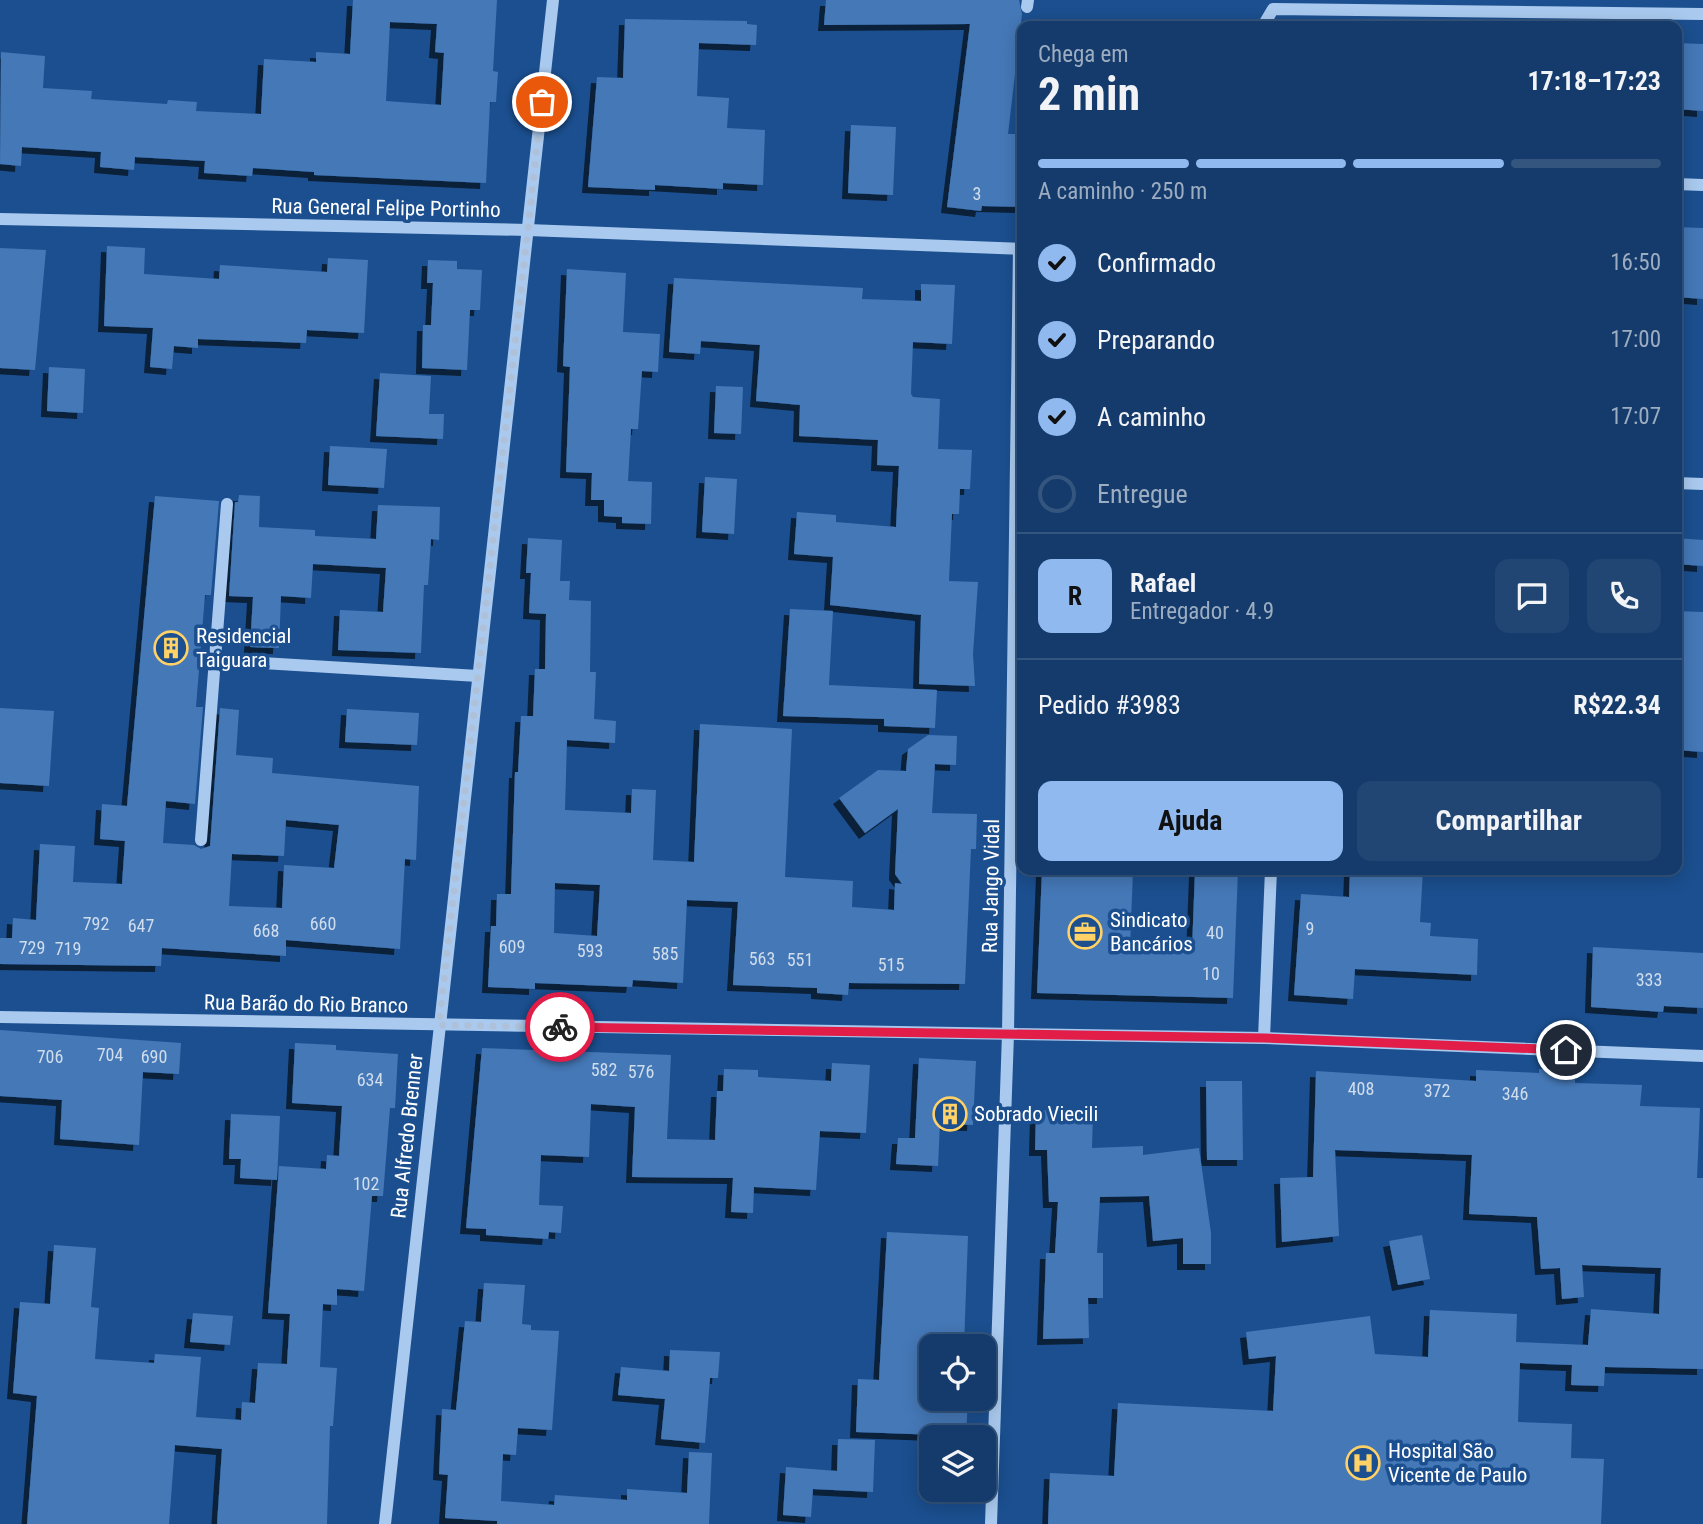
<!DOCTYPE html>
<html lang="pt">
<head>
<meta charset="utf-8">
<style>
  body { margin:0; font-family:"Roboto Condensed",sans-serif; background:#214673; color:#f1f3f6; height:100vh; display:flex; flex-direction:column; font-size:26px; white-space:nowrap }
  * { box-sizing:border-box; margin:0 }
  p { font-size:23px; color:#9dadc1 }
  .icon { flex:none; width:38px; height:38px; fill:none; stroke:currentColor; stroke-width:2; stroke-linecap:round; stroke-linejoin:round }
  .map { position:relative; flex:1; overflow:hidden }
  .details { position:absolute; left:1017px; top:21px; width:665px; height:854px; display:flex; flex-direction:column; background:#143b6b; border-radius:14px; box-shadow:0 4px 18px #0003,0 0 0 2px #33557e }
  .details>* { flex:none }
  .controls { position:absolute; left:919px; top:1334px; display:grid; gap:14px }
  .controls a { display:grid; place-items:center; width:77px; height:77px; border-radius:14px; background:#143b6b; box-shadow:0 4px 18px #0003,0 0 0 2px #33557e; font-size:35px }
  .pin { position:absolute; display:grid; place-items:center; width:60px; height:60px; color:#fff; margin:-30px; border:4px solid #fff; border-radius:50%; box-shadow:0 2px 7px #0007 }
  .courier { position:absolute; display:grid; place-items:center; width:70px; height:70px; margin:-35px; border:5px solid #e11d48; border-radius:50%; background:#fff; color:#222; box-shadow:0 2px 9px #0007 }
  .head em { font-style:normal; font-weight:700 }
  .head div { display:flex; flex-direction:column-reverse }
  .head { display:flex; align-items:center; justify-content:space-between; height:119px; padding:0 21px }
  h1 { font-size:46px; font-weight:700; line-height:52px }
  .bar { display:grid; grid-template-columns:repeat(4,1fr); gap:10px 7px; align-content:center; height:84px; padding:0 21px }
  .bar i { height:9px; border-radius:5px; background:#33557e }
  .bar .active { background:#90b9f0 }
  .bar p { grid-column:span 4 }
  .line { display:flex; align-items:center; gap:18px; padding:0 21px; border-top:2px solid #33557e }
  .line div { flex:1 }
  .round { display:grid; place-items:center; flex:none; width:74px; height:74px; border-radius:14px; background:#214673 }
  ol { padding:0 21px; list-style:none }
  li { display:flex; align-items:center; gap:21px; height:77px }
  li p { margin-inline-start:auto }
  li .icon { padding:7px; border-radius:50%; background:#90b9f0; color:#111; stroke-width:4 }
  li:last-child { color:#9dadc1 }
  li i { width:38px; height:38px; border:4px solid #33557e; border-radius:50% }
  .action { display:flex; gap:14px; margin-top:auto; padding:14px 21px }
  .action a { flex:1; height:80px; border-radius:14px; background:#90b9f0; color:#111; font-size:28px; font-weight:700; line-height:80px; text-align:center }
  .action a+a { background:#214673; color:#f1f3f6 }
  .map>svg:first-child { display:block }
</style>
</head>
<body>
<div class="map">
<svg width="1703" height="1524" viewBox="0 0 1703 1524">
  <defs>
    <filter id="shadow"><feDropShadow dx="-6" dy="6" stdDeviation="0" flood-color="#0009"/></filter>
  </defs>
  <rect width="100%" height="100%" fill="#1b4f8f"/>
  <g fill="#4478b7" fill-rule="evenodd" filter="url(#shadow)">
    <path d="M353,0H497L493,71L498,72L496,102H490L486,183L314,175V172L253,168L252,176L204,173L205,161L135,157L134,170L100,167L101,152L22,147L21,166L0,164L1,52L45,56L43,88L92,91L91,99L167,104L168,100L197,102L196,111L261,114L264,59L316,62V52L350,54ZM390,22L437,24L435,52L444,53L441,105L386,101Z"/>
    <polygon points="826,0 1019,0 1022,14 1008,134 1022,134 1022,207 982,206 981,211 947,207 970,24 824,25"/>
    <polygon points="625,19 747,21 747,24 757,25 756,45 699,43 697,96 729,98 727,128 765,130 763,185 723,183 723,189 655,185 655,190 588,187 597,77 623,78"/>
    <polygon points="1676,43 1703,44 1703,111 1676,109"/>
    <polygon points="851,125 896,127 893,195 848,193"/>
    <polygon points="1676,227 1703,228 1703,299 1676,297"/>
    <polygon points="107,246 145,248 144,274 219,279 220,265 327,272 328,258 368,260 364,333 307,330 306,343 198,339 198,348 174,346 172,369 150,367 153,328 104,326"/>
    <polygon points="0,248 46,250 35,370 0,368"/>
    <polygon points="428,260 457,261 457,269 482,270 480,310 470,310 467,370 422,368 423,325 431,325 433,283 427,283"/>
    <polygon points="567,269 626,273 623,332 660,334 658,372 642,371 638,429 631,429 628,481 652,482 651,524 622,523 622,517 604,516 604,500 591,500 592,473 566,472 570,367 563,366"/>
    <polygon points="674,278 863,288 862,299 921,301 921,284 955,285 952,344 913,342 911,394 913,397 940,399 938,449 972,450 970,489 960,489 959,514 952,514 949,581 978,582 973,654 975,686 919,684 921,615 830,605 833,557 794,554 797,512 836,515 836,522 896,527 899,466 877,465 878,440 799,436 800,405 756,401 760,345 701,341 700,354 669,352"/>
    <polygon points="49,367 85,369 83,413 47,411"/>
    <polygon points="380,373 431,376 429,414 444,414 443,439 376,436"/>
    <polygon points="716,386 743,387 741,434 714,433"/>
    <polygon points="330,446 387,449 384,488 328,485"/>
    <polygon points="705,477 737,479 734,534 702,532"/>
    <polygon points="239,495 260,496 259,527 315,530 315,536 376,539 378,505 440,507 439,540 431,539 428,585 424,585 421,653 338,650 340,610 383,612 386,568 313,564 311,598 281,596 279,648 250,647 253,597 229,596 235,502 238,502"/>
    <path d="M155,496L219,501L211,595H205L196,707H203L195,804L166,801L163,843L194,845L201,849L210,846L220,708L239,710L236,755L273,758L272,773L419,786L416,860L405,859L400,949L286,940V956L162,948L161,966L0,964V938H12L13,918L36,920L40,844L75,846L73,882L122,884L125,841L100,839L102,804L127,806ZM286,820L339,825L334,868L284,865L282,908L229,906L232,854L284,856Z"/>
    <path d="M528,538L562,540L560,581H570L569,600L591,601L590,672H596L594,719L616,721L615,743L567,740L565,810L631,813L632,789L656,790L653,860L694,862L700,724L792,729L785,877L853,881L852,907L894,910L895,883L902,884L895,874L898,809L865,833L839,798L878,770L906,771L908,749L928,735L957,736L956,765L935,764L932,813L977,814L976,849H971L965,984L849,983L848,995L817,993V988L733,985L738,902L687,900L683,983L633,980L632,987L535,983V989L488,987L491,926H496L497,894H511L515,772H518L521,716H533L535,669H545L546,614L529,613L531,573H526ZM555,883L600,885L597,936L554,933Z"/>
    <polygon points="1676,538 1703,540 1703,566 1676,564"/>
    <polygon points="790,609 833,611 829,685 937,690 935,728 884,726 884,719 783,716"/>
    <polygon points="1676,611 1703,612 1703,752 1676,750"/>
    <polygon points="0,708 54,711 49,786 0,783"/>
    <polygon points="347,709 419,713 417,745 345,742"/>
    <polygon points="1042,870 1133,870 1130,948 1192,950 1195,870 1238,870 1233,998 1037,993"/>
    <polygon points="1350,870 1423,870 1420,922 1431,923 1430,936 1478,939 1477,975 1355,969 1353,999 1294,995 1301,894 1349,897"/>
    <polygon points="1593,947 1703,953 1703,1008 1664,1006 1663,1012 1591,1007"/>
    <polygon points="0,1030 181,1043 179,1074 143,1072 139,1145 60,1139 62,1100 0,1096"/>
    <polygon points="295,1043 336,1045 336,1050 398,1054 395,1108 390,1108 383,1196 372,1196 364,1291 337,1289 337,1305 323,1304 320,1367 337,1368 333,1426 330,1426 327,1524 217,1524 222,1449 175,1445 169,1524 27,1524 37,1396 13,1393 20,1302 50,1304 54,1245 96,1248 91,1307 99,1308 95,1359 154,1363 155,1354 201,1357 196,1417 241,1420 242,1402 255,1403 258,1363 287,1364 290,1314 268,1313 279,1166 326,1169 327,1155 339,1156 342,1106 292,1103"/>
    <polygon points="482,1048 671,1055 667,1139 715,1140 717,1091 723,1091 724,1069 758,1070 758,1077 831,1081 832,1063 870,1065 866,1133 820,1131 816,1190 754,1187 753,1213 731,1212 733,1178 632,1177 635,1107 591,1104 589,1157 541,1155 539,1205 563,1206 561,1233 549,1232 548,1239 486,1235 486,1229 466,1228"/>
    <polygon points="919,1058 976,1061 973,1125 940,1124 938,1166 896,1164 898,1138 915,1138"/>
    <polygon points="1539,1069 1575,1070 1575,1083 1642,1085 1640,1106 1700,1108 1697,1178 1703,1178 1703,1369 1605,1367 1604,1386 1571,1385 1572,1365 1520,1363 1518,1422 1572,1424 1571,1458 1604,1459 1601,1524 1048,1524 1050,1473 1114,1476 1118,1403 1273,1411 1276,1356 1249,1359 1246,1332 1370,1316 1375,1354 1428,1357 1430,1310 1517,1314 1516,1342 1588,1345 1591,1309 1659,1314 1661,1268 1582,1265 1584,1297 1562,1299 1560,1268 1541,1269 1537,1217 1469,1214 1472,1155 1335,1150 1339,1236 1282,1242 1280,1178 1313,1177 1316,1071 1476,1081 1476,1070 1539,1073"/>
    <polygon points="1206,1081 1242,1081 1243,1160 1207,1160"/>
    <polygon points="1036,1110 1093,1112 1092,1148 1143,1146 1143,1155 1199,1148 1211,1233 1211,1264 1183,1264 1183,1238 1153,1241 1149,1196 1100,1197 1097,1253 1103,1253 1103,1298 1088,1298 1089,1338 1043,1339 1046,1253 1055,1253 1058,1202 1049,1202 1047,1150 1035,1150"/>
    <polygon points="231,1114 280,1116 277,1180 240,1178 241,1159 229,1159"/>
    <polygon points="887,1232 968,1236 964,1346 931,1346 931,1398 968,1398 966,1436 856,1432 858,1379 879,1380"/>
    <polygon points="1422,1235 1430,1279 1398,1285 1389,1241"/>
    <polygon points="484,1283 525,1285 522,1324 531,1325 531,1330 559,1331 552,1430 518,1428 516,1455 503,1454 501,1501 554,1505 555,1495 627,1500 627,1489 687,1493 689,1452 712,1453 709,1524 497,1524 497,1521 445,1518 448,1475 439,1474 442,1409 456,1410 465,1321 481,1322"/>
    <polygon points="193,1313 233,1316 230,1345 190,1342"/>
    <polygon points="670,1350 720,1352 718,1378 710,1378 705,1443 661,1439 665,1399 618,1395 621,1367 669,1371"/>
    <polygon points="838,1439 875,1440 873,1492 813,1489 811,1517 783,1515 786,1467 837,1471"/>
  </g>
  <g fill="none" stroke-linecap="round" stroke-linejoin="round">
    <g stroke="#a9c9ee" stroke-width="12">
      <polyline points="1027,7 1028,0"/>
      <polyline points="1263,26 1273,9 1703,14"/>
      <polyline points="1676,184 1703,185"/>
      <polyline points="0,219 528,230 1022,249"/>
      <polyline points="1676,483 1703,484"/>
      <polyline points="212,660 478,676"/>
      <polyline points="201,840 227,504"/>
      <polyline points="0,1017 1264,1038 1703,1056"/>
      <polyline points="1264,1038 1271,870"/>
      <polyline points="385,1524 553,0"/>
      <polyline points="991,1524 1008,1034 1019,249"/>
    </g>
  </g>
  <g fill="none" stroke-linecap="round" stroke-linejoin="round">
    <polyline stroke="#afc1d8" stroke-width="7" stroke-dasharray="0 12.6" points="542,102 439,1025 560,1027"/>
    <polyline stroke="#e11d48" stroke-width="9" points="560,1027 1264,1038 1566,1050"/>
  </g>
  <defs>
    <symbol id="building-ring" viewBox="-11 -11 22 22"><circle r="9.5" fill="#1b4f8f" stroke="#ffd166" stroke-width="1.5"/><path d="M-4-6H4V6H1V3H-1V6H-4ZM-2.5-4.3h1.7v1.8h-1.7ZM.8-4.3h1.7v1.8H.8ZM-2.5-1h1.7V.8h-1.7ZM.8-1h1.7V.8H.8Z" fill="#ffd166"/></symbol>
    <symbol id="office-ring" viewBox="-11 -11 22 22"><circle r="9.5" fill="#1b4f8f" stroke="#ffd166" stroke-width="1.5"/><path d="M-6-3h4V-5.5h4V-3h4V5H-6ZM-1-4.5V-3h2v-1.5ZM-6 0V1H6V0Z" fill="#ffd166"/></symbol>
    <symbol id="hospital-ring" viewBox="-11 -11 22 22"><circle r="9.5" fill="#1b4f8f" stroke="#ffd166" stroke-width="1.5"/><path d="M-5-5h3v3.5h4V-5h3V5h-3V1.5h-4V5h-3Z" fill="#ffd166"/></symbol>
  </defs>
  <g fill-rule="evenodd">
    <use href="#building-ring" x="152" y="629" width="38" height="38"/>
    <use href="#office-ring" x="1066" y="913" width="38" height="38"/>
    <use href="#building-ring" x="931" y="1095" width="38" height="38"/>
    <use href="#hospital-ring" x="1344" y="1444" width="38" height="38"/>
  </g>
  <g text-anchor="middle" stroke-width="7" stroke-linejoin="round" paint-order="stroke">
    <g font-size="18" fill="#d0dded">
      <text x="977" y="200">3</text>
      <text x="96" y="930">792</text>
      <text x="323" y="930">660</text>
      <text x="141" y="932">647</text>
      <text x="1310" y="935">9</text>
      <text x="266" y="937">668</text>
      <text x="1215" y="939">40</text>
      <text x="512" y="953">609</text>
      <text x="32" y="954">729</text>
      <text x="68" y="955">719</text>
      <text x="590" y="957">593</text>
      <text x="665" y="960">585</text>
      <text x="762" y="965">563</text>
      <text x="800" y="966">551</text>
      <text x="891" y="971">515</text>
      <text x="1211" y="980">10</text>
      <text x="1649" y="986">333</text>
      <text x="110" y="1061">704</text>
      <text x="50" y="1063">706</text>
      <text x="154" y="1063">690</text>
      <text x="604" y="1076">582</text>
      <text x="641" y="1078">576</text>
      <text x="370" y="1086">634</text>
      <text x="1361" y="1095">408</text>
      <text x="1437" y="1097">372</text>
      <text x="1515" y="1100">346</text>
      <text x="366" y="1190">102</text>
    </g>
    <g font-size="21" fill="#fff" stroke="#1b4f8f">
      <text transform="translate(386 208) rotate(1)" y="7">Rua General Felipe Portinho</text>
      <text transform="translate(991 886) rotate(-89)" y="7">Rua Jango Vidal</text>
      <text transform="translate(306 1004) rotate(1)" y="7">Rua Barão do Rio Branco</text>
      <text transform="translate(407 1136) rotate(-84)" y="7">Rua Alfredo Brenner</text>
    </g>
    <g font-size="21" fill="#fff" stroke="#1b4f8f" text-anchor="start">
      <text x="196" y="643">Residencial<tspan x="196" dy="24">Taiguara</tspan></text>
      <text x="1110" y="927">Sindicato<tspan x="1110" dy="24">Bancários</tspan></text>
      <text x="974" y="1121">Sobrado Viecili</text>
      <text x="1388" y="1458">Hospital São<tspan x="1388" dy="24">Vicente de Paulo</tspan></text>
    </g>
  </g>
</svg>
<div class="controls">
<a><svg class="icon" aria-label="locate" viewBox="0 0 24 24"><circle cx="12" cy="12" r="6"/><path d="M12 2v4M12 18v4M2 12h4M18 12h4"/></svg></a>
<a><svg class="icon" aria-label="layers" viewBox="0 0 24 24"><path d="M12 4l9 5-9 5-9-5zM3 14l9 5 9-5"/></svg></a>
</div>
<div class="pin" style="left:542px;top:102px;background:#ea580c"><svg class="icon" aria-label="bag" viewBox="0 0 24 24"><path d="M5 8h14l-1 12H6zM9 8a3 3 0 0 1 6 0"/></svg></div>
<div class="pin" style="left:1566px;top:1050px;background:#1f2937"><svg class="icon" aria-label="home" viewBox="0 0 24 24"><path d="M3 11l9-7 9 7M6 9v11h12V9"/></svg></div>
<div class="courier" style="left:560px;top:1027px"><svg class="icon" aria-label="bike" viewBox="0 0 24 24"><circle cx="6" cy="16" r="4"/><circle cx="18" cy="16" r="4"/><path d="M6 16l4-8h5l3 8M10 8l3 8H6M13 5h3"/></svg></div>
<section class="details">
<div class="head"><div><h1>2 min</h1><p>Chega em</p></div><em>17:18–17:23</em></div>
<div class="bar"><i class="active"></i><i class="active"></i><i class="active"></i><i></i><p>A caminho · 250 m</p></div>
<ol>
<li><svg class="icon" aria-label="check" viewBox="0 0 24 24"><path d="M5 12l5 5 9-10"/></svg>Confirmado<p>16:50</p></li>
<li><svg class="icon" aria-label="check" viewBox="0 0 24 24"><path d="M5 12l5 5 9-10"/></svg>Preparando<p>17:00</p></li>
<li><svg class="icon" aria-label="check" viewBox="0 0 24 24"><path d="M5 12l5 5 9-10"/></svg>A caminho<p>17:07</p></li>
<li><i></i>Entregue</li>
</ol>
<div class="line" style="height:126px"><b class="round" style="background:#90b9f0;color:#111">R</b><div><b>Rafael</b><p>Entregador · 4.9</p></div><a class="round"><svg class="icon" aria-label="chat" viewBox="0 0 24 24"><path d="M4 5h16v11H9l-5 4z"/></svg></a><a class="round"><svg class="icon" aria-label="phone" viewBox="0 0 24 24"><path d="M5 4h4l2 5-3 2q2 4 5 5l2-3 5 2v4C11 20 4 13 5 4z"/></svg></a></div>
<div class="line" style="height:91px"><div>Pedido #3983</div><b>R$22.34</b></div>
<div class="action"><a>Ajuda</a><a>Compartilhar</a></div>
</section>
</div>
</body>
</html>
